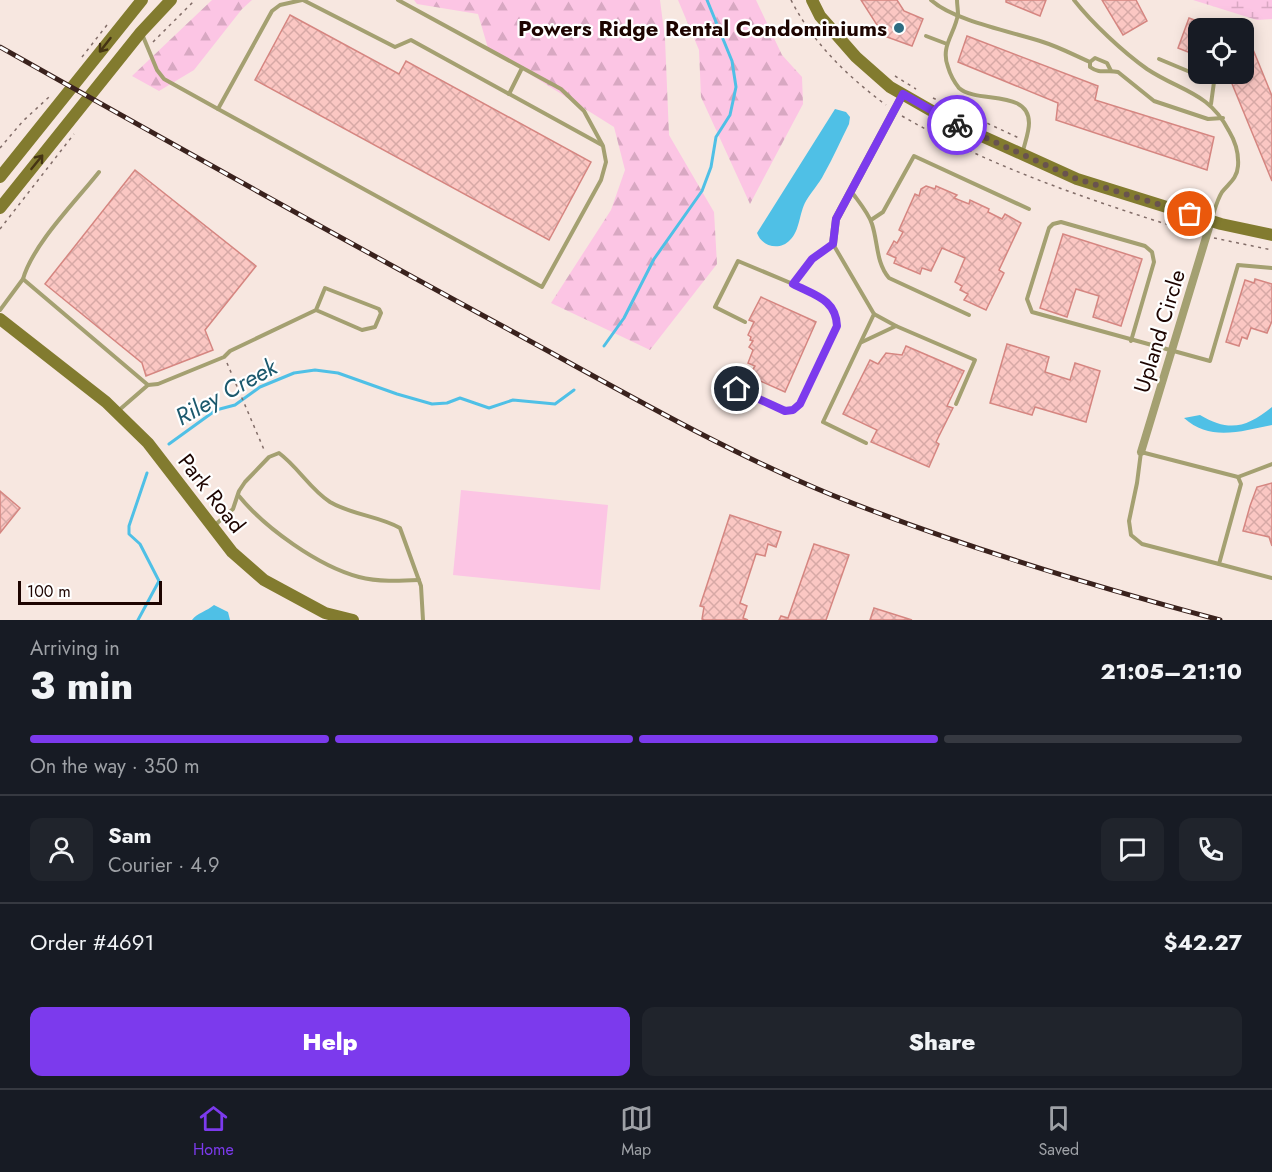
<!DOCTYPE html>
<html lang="en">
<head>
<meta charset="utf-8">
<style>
  body { margin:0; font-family:Jost,sans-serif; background:#20242c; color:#f1f3f6; height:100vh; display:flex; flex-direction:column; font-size:22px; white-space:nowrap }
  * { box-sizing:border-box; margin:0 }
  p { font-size:20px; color:#9ea1a6 }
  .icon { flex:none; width:33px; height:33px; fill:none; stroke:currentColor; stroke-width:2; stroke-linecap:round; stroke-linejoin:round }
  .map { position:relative; height:620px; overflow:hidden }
  .sheet { display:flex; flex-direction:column; background:#171b24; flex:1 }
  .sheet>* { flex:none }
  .fabs { position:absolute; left:1188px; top:18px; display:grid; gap:12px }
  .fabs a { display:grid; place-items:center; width:66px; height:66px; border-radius:12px; background:#171b24; box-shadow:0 3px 15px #0003; font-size:30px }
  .scale { position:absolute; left:18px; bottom:15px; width:144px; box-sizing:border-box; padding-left:6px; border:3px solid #1d0400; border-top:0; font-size:16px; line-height:21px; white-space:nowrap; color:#1d0400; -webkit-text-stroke:4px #fff; paint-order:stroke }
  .pin { position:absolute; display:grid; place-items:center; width:51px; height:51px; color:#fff; margin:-26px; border:3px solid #fff; border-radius:50%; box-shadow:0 2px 6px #0007 }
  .courier { position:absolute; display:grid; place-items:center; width:60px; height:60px; margin:-30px; border:4px solid #7c3aed; border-radius:50%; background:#fff; color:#222; box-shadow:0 2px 8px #0007 }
  .summary em { font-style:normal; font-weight:800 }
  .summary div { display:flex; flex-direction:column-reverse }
  .summary { display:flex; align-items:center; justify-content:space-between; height:102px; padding:0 30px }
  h1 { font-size:39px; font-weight:800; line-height:45px }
  .bar { display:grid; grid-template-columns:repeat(4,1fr); gap:9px 6px; align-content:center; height:72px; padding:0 30px }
  .bar i { height:8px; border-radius:4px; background:#363941 }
  .bar .current { background:#7c3aed }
  .bar p { grid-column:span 4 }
  .line { display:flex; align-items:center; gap:15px; padding:0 30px; border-top:2px solid #363941 }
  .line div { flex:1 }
  .round { display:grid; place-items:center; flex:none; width:63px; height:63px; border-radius:12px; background:#20242c }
  .action { display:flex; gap:12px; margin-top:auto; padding:12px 30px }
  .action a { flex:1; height:69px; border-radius:12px; background:#7c3aed; color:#fff; font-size:24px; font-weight:800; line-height:69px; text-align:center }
  .action a+a { background:#20242c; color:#f1f3f6 }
  .menu { display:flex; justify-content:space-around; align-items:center; height:84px; border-top:2px solid #363941; background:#171b24; font-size:16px; color:#9ea1a6 }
  .menu a { display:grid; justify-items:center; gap:3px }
  .menu .current { color:#7c3aed }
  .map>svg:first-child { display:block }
</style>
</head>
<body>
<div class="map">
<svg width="1272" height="620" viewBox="0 0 1272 620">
  <defs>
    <pattern id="forest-firs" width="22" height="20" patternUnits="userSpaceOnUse" patternTransform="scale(1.5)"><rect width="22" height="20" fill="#fcc5e4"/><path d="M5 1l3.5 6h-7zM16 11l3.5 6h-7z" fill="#d8a8c2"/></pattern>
    <pattern id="wetland-marsh" width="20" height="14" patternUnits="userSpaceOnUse" patternTransform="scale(1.5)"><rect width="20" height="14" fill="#fcc5e4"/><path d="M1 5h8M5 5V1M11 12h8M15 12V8" fill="none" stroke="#d8a8c2"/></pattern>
    <pattern id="building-cross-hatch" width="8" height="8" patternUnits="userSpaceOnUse" patternTransform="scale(1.5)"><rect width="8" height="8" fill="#fbc7c3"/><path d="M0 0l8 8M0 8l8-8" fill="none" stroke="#d7a9a6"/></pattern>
  </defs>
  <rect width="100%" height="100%" fill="#f7e7e0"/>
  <g fill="url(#forest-firs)">
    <polygon points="212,0 252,0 242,9 194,70 159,91 132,76"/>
    <polygon points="414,0 660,0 665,39 669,135 714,212 717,264 650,350 551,303 611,210 625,170 614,127 488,48 478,14 417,4"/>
    <polygon points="678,0 756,0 782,55 802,77 803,104 750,204 701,97 699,50"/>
  </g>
  <polygon fill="url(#wetland-marsh)" points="1193,0 1272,0 1272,19 1257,20"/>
  <polygon fill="#fcc5e4" points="461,490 608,505 600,590 453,575"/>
  <g fill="#4fc0e6">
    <path d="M835,109L846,112L850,117L849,124C841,140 833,158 824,174C819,184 811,192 806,201C799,213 800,231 790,240C780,251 762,247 757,233Z"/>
    <path d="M1272,407V425C1242,431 1210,442 1184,418L1200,415C1229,432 1246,428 1272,407Z"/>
    <path d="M214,605L228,612L230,620H192C197,613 207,611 214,605Z"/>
  </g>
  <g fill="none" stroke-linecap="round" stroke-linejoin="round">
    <g stroke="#4fc0e6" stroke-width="3">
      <polyline points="604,346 624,318 654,259 702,191 711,167 716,137 730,115 736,87 732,61 707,0"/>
      <polyline points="169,444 216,410 235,405 260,387 294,373 315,370 338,373 397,394 432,404 447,403 460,398 489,408 513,400 555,404 574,390"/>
      <polyline points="138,620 159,581 140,544 129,534 129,526 147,473"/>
    </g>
  </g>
  <g fill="url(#building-cross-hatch)" stroke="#d58681" stroke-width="1.5">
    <polygon points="861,0 897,0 904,11 923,19 912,46 884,36"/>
    <polygon points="1006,0 1046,0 1040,16 1006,2"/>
    <polygon points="1102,0 1136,0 1147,21 1123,35"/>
    <polygon points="290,15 399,74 406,61 591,162 549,240 255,80"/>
    <polygon points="1189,18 1216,28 1198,28 1198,56 1178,48"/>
    <polygon points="967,36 1098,86 1095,100 1214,137 1207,170 1056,120 1058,103 958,62"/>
    <polygon points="1244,40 1250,42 1272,96 1272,181 1228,74 1244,74"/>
    <polygon points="135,170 256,266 205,330 213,350 146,376 142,363 45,284"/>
    <polygon points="926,186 935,189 936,186 957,195 954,198 969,204 970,200 989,209 988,212 1002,219 1005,214 1021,223 999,270 1004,273 986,310 964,300 968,294 960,290 962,286 955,282 965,258 942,248 931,271 922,268 920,274 894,263 896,258 887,254 894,241 897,243 903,232 899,230 915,194 919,196 921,189"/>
    <polygon points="1063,234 1142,259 1121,326 1093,317 1099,296 1076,289 1067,317 1040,308"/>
    <polygon points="1255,279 1272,284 1272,321 1267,333 1251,328 1247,339 1242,337 1239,346 1226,342 1245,280 1254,283"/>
    <polygon points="761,297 816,322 785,392 749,376 755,366 748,363 753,350 749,347 753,341 750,340 751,337 748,335 754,322 749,320"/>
    <polygon points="1007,344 1049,357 1045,372 1070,380 1075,363 1100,371 1086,422 1035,407 1032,415 990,403"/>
    <polygon points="906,346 964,371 947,406 953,408 936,442 939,444 929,467 871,442 877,430 843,414 870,360 878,364 886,353 902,355"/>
    <polygon points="1272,483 1272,546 1269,537 1243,531 1250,506 1257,487"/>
    <polygon points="0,491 20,508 0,533"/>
    <polygon points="730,515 781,532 776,547 768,544 765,556 756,554 740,603 747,606 743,618 748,620 704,620 702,619 704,607 700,606"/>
    <polygon points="814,544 849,555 826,620 779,620 781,616 788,618"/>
    <polygon points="874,608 912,620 870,620"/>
  </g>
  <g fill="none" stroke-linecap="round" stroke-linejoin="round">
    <g stroke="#826d68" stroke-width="1.5" stroke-dasharray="3 4.5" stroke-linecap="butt">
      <path d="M791,0C813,43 847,76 886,105"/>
      <polyline points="153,42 195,0"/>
      <polyline points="82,57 107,25"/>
      <polyline points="895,76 916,89"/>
      <polyline points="933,98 1019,138"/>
      <path d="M902,116C994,169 1098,203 1198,234"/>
      <polyline points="0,148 23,121 49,97"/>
      <polyline points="0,229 74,134"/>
      <polyline points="1214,238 1272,250"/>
      <polyline points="227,363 265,452"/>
    </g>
    <g stroke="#a4a071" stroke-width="4">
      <polyline points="302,0 280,5 272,11 218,109 542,287 601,180 606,162 603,146 584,111 561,89 398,0"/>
      <polyline points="303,0 395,47 411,40 602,145"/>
      <path d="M931,0C954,21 1013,32 1043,42C1059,47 1074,55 1090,62V67C1101,75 1106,69 1118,72L1154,101L1208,119L1223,118"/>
      <path d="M957,0C957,4 958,10 958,14C955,34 940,46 948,67C950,74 955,83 959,88C977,104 1029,89 1029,123C1029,132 1025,142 1023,151"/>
      <path d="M1074,0C1092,23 1123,52 1147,69C1180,91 1209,92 1229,131C1235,141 1239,153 1238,166C1237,179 1229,183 1222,192C1217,200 1215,209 1212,218"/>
      <polyline points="142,34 157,70 164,79 218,109"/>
      <polyline points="926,36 947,44"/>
      <polyline points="1159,59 1214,82 1211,104"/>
      <polyline points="1090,62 1095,58 1107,63 1111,71"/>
      <polyline points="509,94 522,68"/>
      <path d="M851,191C858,201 868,212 872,224C878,242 876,263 889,278L969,315"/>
      <polyline points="871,220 883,212 914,156 1029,209"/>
      <path d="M23,279C33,244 76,201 99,172"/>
      <polyline points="0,310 23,279 148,385 118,411"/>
      <polyline points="874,314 896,326 975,360 956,404"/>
      <polyline points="745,322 715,307 738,261 793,284 812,259 833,244 874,314 823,422 866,443"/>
      <polyline points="1131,341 1154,262 1152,252 1145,246 1061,222 1053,224 1049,228 1027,299 1032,312 1210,361 1238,265 1272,268"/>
      <polyline points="862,342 896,326"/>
      <polyline points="148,385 158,384 224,357 230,351 316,310 325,288 379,309 381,313 375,327 362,330 316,310"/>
      <path d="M737,389L785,411L793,410L800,404L837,326C836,298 814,295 793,284"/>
      <polyline points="1238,477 1241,484 1219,564 1272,578"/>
      <path d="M239,496C265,528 318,566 359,577C378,582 400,581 419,580"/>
      <path d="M215,525L233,509L239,491L245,482L269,457L279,453C298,467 310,489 330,502C352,515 379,516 400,528L421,586L423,620"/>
      <polyline points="1219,564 1142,544 1131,535 1129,521 1137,483 1141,452 1238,477 1272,464"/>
    </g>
    <g stroke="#a4a071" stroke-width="8">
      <polyline points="833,244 836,219 903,94"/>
      <polyline points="1141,452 1211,221"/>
    </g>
    <g stroke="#827b2f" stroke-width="12">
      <polyline points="812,0 820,16 856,57 890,87 953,123 1077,179 1221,224 1272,235"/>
      <polyline points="0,177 142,0"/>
      <polyline points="0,208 141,32 171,0"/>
      <polyline points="0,319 106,402 148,443 232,552 264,580 325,613 353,620"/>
    </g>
    <defs>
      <path id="rail" d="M0,47C172,144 344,240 517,334C620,390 724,451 832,495C959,546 1089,585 1220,620"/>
    </defs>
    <use href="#rail" stroke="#3a221d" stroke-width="5"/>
    <use href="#rail" stroke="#fff" stroke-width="3" stroke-dasharray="9" stroke-linecap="butt"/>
  </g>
  <defs><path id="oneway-shaft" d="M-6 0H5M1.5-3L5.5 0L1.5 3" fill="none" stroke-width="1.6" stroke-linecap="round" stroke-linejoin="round" transform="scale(1.5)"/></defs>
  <g stroke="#453413">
    <use href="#oneway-shaft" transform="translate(105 45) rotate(128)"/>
    <use href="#oneway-shaft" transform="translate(37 162) rotate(-51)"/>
  </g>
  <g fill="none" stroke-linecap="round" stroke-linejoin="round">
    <polyline stroke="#69534e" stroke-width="6" stroke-dasharray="0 10.8" points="957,125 1077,179 1190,214"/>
    <path stroke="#7c3aed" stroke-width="8" d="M737,389L785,411L793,410L800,404L837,326C836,299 814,295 793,284L812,259L833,244L836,219L903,94L957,125"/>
  </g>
  <circle fill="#2e6c82" stroke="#fff" stroke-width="2" cx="899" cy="28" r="6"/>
  <g text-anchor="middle" stroke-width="4.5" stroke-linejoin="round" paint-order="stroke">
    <g font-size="22" font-weight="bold" fill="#1d0400" stroke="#fff" text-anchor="end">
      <text x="887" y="36">Powers Ridge Rental Condominiums</text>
    </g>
    <g font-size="22" fill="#1d0400" stroke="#fff">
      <text transform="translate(1159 331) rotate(-73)" y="8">Upland Circle</text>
      <text transform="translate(212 493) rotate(52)" y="8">Park Road</text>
    </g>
    <g font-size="24" font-style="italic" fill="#1c596d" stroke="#fff">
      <text transform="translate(226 392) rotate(-29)" y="8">Riley Creek</text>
    </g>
  </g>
</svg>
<div class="fabs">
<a><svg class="icon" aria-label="locate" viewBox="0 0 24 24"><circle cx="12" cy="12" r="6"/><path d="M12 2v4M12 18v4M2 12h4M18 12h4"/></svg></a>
</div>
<div class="scale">100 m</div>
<div class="pin" style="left:1190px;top:214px;background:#ea580c"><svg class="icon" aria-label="bag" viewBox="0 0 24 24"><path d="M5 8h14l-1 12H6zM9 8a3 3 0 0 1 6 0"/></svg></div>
<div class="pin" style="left:737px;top:389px;background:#1f2937"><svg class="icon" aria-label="home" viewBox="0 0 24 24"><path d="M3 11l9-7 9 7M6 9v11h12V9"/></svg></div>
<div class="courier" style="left:957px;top:125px"><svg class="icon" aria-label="bike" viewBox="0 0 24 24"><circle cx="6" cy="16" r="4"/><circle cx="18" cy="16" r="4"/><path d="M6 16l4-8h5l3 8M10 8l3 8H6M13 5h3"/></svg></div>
</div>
<section class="sheet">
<div class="summary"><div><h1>3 min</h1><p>Arriving in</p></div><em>21:05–21:10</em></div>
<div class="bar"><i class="current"></i><i class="current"></i><i class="current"></i><i></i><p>On the way · 350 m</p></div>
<div class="line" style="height:108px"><a class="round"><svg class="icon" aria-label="person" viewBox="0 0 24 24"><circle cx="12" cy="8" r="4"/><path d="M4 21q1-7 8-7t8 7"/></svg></a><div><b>Sam</b><p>Courier · 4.9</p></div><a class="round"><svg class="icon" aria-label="chat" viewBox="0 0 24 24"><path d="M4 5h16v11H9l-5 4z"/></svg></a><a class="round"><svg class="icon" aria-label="phone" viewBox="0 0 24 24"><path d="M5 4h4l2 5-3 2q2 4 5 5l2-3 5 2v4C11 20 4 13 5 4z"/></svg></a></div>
<div class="line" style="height:78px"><div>Order #4691</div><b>$42.27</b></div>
<div class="action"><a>Help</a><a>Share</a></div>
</section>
<nav class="menu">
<a class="current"><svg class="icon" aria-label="home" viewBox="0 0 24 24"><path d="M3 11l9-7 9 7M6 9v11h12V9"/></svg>Home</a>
<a><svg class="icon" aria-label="map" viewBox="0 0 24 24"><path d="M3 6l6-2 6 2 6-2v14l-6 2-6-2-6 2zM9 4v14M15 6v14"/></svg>Map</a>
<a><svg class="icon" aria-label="saved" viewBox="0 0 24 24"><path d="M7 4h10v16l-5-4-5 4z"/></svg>Saved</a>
</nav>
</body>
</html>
